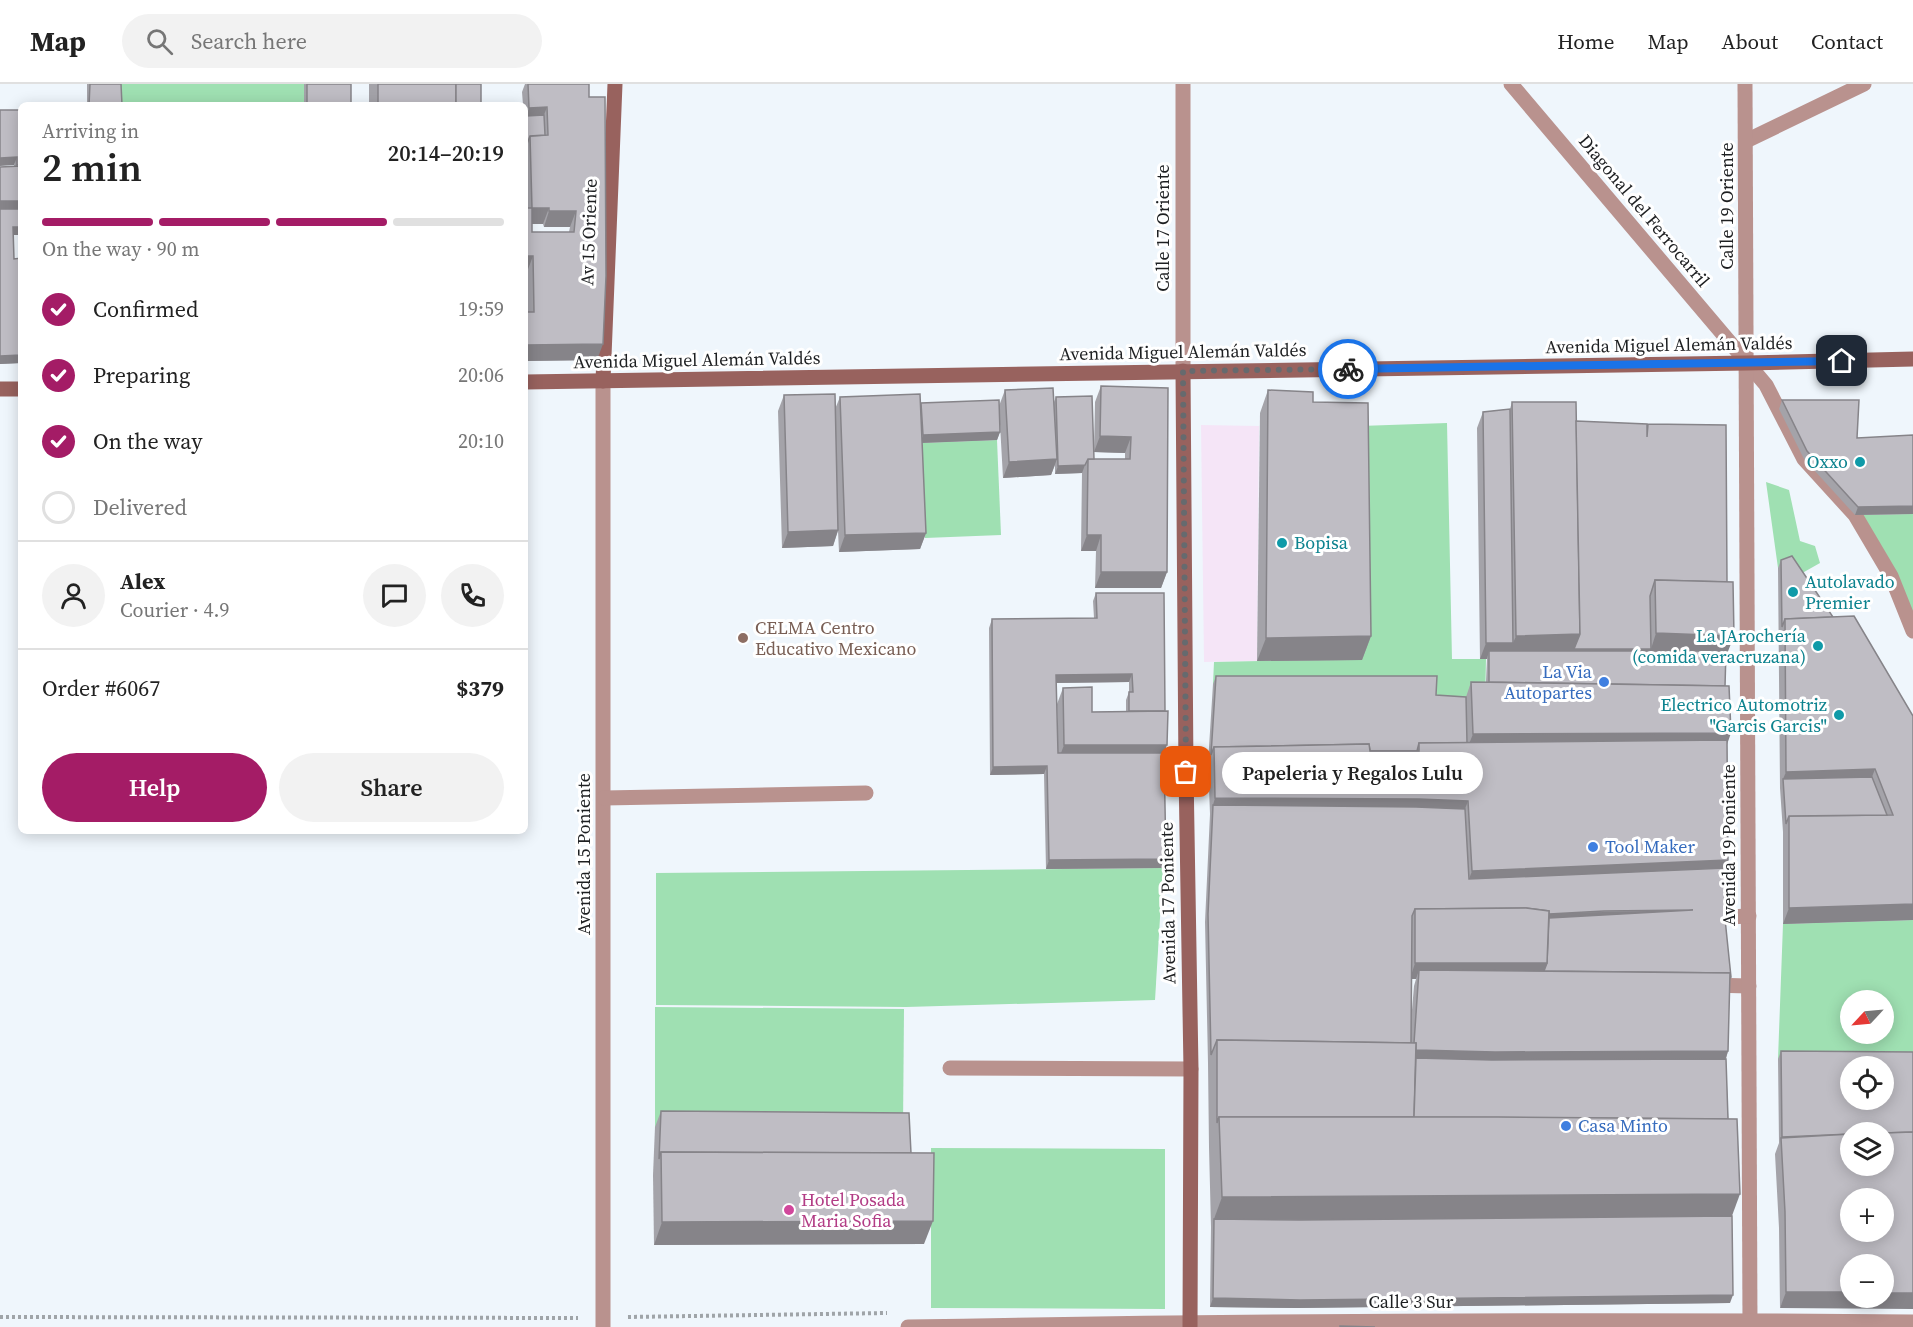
<!DOCTYPE html>
<html lang="en">
<head>
<meta charset="utf-8">
<style>
  body { margin:0; font-family:"Source Serif 4",serif; background:#f2f2f2; color:#222; height:100vh; display:flex; flex-direction:column; font-size:22px; white-space:nowrap }
  * { box-sizing:border-box; margin:0 }
  p { font-size:20px; color:#767676 }
  .icon { flex:none; width:33px; height:33px; fill:none; stroke:currentColor; stroke-width:2; stroke-linecap:round; stroke-linejoin:round }
  .map { position:relative; flex:1; overflow:hidden }
  .drawer { position:absolute; left:18px; top:18px; width:510px; height:732px; display:flex; flex-direction:column; background:#fff; border-radius:9px; box-shadow:0 3px 15px #0003 }
  .drawer>* { flex:none }
  .needle { width:39px; rotate:244deg }
  .fabs { position:absolute; left:1840px; top:906px; display:grid; gap:12px }
  .fabs a { display:grid; place-items:center; width:54px; height:54px; border-radius:50%; background:#fff; box-shadow:0 3px 15px #0003; font-size:30px }
  .pin { position:absolute; display:grid; place-items:center; width:51px; height:51px; color:#fff; margin:-26px; border-radius:12px; box-shadow:0 3px 9px #0006 }
  .courier { position:absolute; display:grid; place-items:center; width:60px; height:60px; margin:-30px; border:4px solid #1a73e8; border-radius:50%; background:#fff; color:#222; box-shadow:0 2px 8px #0007 }
  .bubble { position:absolute; height:42px; border-radius:21px; background:#fff; box-shadow:0 3px 15px #0003; font-size:20px; font-weight:600; line-height:42px; text-align:center }
  .overview em { font-style:normal; font-weight:600 }
  .overview div { display:flex; flex-direction:column-reverse }
  .overview { display:flex; align-items:center; justify-content:space-between; height:102px; padding:0 24px }
  h1 { font-size:39px; font-weight:600; line-height:45px }
  .bar { display:grid; grid-template-columns:repeat(4,1fr); gap:9px 6px; align-content:center; height:72px; padding:0 24px }
  .bar i { height:8px; border-radius:4px; background:#e0e0e0 }
  .bar .on { background:#a41c66 }
  .bar p { grid-column:span 4 }
  .line { display:flex; align-items:center; gap:15px; padding:0 24px; border-top:2px solid #e0e0e0 }
  .line div { flex:1 }
  .round { display:grid; place-items:center; flex:none; width:63px; height:63px; border-radius:32px; background:#f2f2f2 }
  ol { padding:0 24px; list-style:none }
  li { display:flex; align-items:center; gap:18px; height:66px }
  li p { margin-inline-start:auto }
  li .icon { padding:6px; border-radius:50%; background:#a41c66; color:#fff; stroke-width:4 }
  li:last-child { color:#767676 }
  li i { width:33px; height:33px; border:3px solid #e0e0e0; border-radius:50% }
  .action { display:flex; gap:12px; margin-top:auto; padding:12px 24px }
  .action a { flex:1; height:69px; border-radius:36px; background:#a41c66; color:#fff; font-size:24px; font-weight:600; line-height:69px; text-align:center }
  .action a+a { background:#f2f2f2; color:#222 }
  header { display:flex; align-items:center; gap:36px; box-sizing:border-box; height:84px; padding:0 30px; background:#fff; border-bottom:2px solid #e0e0e0 }
  header strong { font-size:28px }
  nav { display:flex; gap:33px; margin-inline-start:auto; font-size:21px }
  .search { width:420px; height:54px; background:#f2f2f2; display:flex; align-items:center; gap:15px; box-sizing:border-box; padding:0 21px; border-radius:33px; color:#767676; font-size:22px }
  .map>svg:first-child { display:block }
</style>
</head>
<body>
<header>
<strong>Map</strong>
<div class="search"><svg class="icon" aria-label="search" viewBox="0 0 24 24"><circle cx="10" cy="10" r="6"/><path d="M15 15l6 6"/></svg>Search here</div>
<nav><a>Home</a><a>Map</a><a>About</a><a>Contact</a></nav>
</header>
<div class="map">
<svg width="1913" height="1243" viewBox="0 0 1913 1243">
  <rect width="100%" height="100%" fill="#eff6fc"/>
  <polygon fill="#f5e5f7" points="1201,341 1259,342 1257,577 1204,578"/>
  <g fill="#9fe0b2" fill-rule="evenodd">
    <rect x="118" y="0" width="186" height="21"/>
    <polygon points="1447,339 1452,575 1486,575 1485,621 1213,600 1214,578 1362,575 1360,342"/>
    <polygon points="997,356 1001,451 925,454 920,359"/>
    <polygon points="1766,398 1789,406 1800,457 1815,462 1820,479 1797,492 1789,480 1778,484"/>
    <polygon points="1913,430 1913,547 1855,431"/>
    <polygon points="1163,784 1155,916 906,923 656,921 656,789"/>
    <path d="M1913,836V976L1778,975L1783,840ZM1851,916H1884V950H1851Z"/>
    <polygon points="655,923 904,925 903,1045 655,1043"/>
    <polygon points="931,1064 1165,1065 1165,1225 931,1224"/>
  </g>
  <g fill="none" stroke-linecap="round" stroke-linejoin="round">
    <g stroke="#9fa4a8" stroke-width="4" stroke-dasharray="3 3" stroke-linecap="butt">
      <polyline points="0,1233 578,1234"/>
      <polyline points="628,1233 887,1229"/>
    </g>
    <g stroke="#b9928e" stroke-width="15">
      <polyline points="1746,57 1864,0"/>
      <polyline points="1710,901 1749,902"/>
      <polyline points="950,984 1191,985"/>
    </g>
    <g stroke="#b9928e" stroke-width="15">
      <polyline points="1511,0 1766,301 1804,375 1855,431 1891,492 1913,547"/>
      <polyline points="1745,0 1750,1243"/>
      <polyline points="1183,287 1183,0"/>
      <polyline points="603,297 603,1243"/>
      <polyline points="604,714 866,709"/>
      <polyline points="1707,834 1749,832"/>
      <path d="M908,1243C1243,1237 1578,1235 1913,1238"/>
    </g>
    <g stroke="#98625e" stroke-width="15">
      <polyline points="1183,287 1186,688 1191,985 1190,1243"/>
      <polyline points="603,297 615,0"/>
      <polyline points="525,298 1747,279 1913,275"/>
      <polyline points="0,305 21,305"/>
    </g>
  </g>
  <g fill="#a4a3a9" fill-rule="evenodd">
    <polygon points="87,0 121,0 122,21 87,21"/>
    <rect x="304" y="0" width="47" height="21"/>
    <rect x="369" y="0" width="112" height="21"/>
    <path d="M525,0H589V13L597,276L525,277V228H528L525,103V21H523L522,8ZM532,140H543L544,143H570L569,148H532Z"/>
    <polygon points="21,26 13,151 14,175 21,174 21,279 0,280 0,83 14,82"/>
    <polygon points="1101,302 1168,304 1167,488 1161,504 1095,504 1096,467 1081,467 1082,389 1055,390 1055,381 1051,391 1003,394 999,322 1005,306 1054,318 1056,313 1094,375 1125,375 1125,369 1094,368 1095,318"/>
    <polygon points="1268,306 1371,552 1362,576 1257,577 1260,329"/>
    <polygon points="784,311 835,325 840,313 921,320 1000,348 997,356 922,359 926,449 920,465 839,468 838,447 833,462 782,464 778,327"/>
    <polygon points="1782,316 1857,354 1913,351 1913,430 1855,431 1804,375 1779,325"/>
    <path d="M1512,318L1576,337L1647,343L1648,340L1726,574L1725,602L1727,662L1728,776L1726,784L1724,825L1729,897L1728,967L1726,975L1732,1132L1730,1219L1297,1224L1210,1223L1211,1143L1209,1063L1208,979L1205,838L1210,730L1208,679L1213,600L1216,592L1436,611L1466,613L1471,598H1486L1487,575H1480L1477,344L1483,328L1510,325ZM1411,895H1416L1414,902L1411,938Z"/>
    <polygon points="1781,476 1833,533 1913,632 1913,836 1783,840 1783,748 1780,704 1778,484"/>
    <path d="M1096,509H1164V669L1166,775L1163,784L1046,785L1044,690L990,691L989,544L992,535L1094,534L1093,517ZM1129,598V608L1126,616V627L1092,628L1063,604L1057,620L1058,669L1056,599Z"/>
    <polygon points="1781,967 1913,968 1780,1224 1779,1144 1775,1070 1779,1059 1778,975"/>
    <polygon points="661,1027 911,1069 924,1160 654,1161 653,1091 655,1043"/>
  </g>
  <g fill="#868489">
    <polygon points="547,23 541,39 526,32 525,35 529,24"/>
    <polygon points="17,73 14,81 0,82 0,74"/>
    <rect x="0" y="117" width="21" height="16"/>
    <polygon points="532,124 549,124 543,140 526,140"/>
    <polygon points="549,127 576,127 570,143 544,143"/>
    <polygon points="13,143 21,143 21,151 10,151"/>
    <polygon points="525,172 533,172 527,188 525,188"/>
    <polygon points="603,260 597,276 525,277 525,261"/>
    <polygon points="21,271 21,279 0,280 0,272"/>
    <polygon points="1000,348 997,356 920,359 923,351"/>
    <polygon points="1100,352 1131,353 1125,369 1094,368"/>
    <polygon points="1057,375 1051,391 1003,394 1009,378"/>
    <polygon points="1085,381 1082,389 1055,390 1058,382"/>
    <polygon points="1913,422 1913,430 1855,431 1858,423"/>
    <polygon points="838,446 833,462 782,464 788,448"/>
    <polygon points="926,449 920,465 839,468 845,451"/>
    <polygon points="1087,451 1101,451 1096,467 1081,467"/>
    <polygon points="1101,488 1167,488 1161,504 1095,504"/>
    <polygon points="1656,549 1734,552 1725,575 1489,567 1487,575 1480,575 1486,559 1513,559 1516,552 1580,550 1651,565"/>
    <polygon points="1371,552 1362,576 1257,577 1266,554"/>
    <polygon points="1132,590 1129,598 1053,599 1056,591"/>
    <polygon points="1731,649 1723,672 1467,665 1473,650"/>
    <polygon points="1064,661 1167,661 1161,677 1058,677"/>
    <polygon points="1047,682 1044,690 990,691 993,683"/>
    <polygon points="1875,685 1869,701 1783,695 1786,688"/>
    <polygon points="1215,714 1419,715 1468,717 1462,733 1213,721"/>
    <polygon points="1166,775 1163,784 1046,785 1049,776"/>
    <polygon points="1728,776 1723,792 1466,803 1472,787"/>
    <polygon points="1913,820 1913,836 1783,840 1789,824"/>
    <polygon points="1693,826 1690,834 1415,840 1415,832"/>
    <polygon points="1415,879 1547,879 1731,893 1728,901 1419,886 1416,895 1410,895"/>
    <polygon points="1414,966 1728,967 1723,983 1411,982"/>
    <polygon points="1740,1110 1729,1140 1214,1135 1222,1113"/>
    <polygon points="933,1137 924,1160 654,1161 662,1138"/>
    <polygon points="1786,1208 1851,1208 1851,1214 1884,1214 1884,1209 1913,1209 1913,1225 1780,1224"/>
    <polygon points="1733,1211 1730,1219 1297,1224 1210,1223 1213,1214"/>
  </g>
  <g fill="#bfbdc4" stroke="#868489" stroke-width="1.5" fill-rule="evenodd">
    <polygon points="90,0 121,0 122,21 89,21"/>
    <rect x="307" y="0" width="44" height="21"/>
    <rect x="378" y="0" width="78" height="21"/>
    <rect x="456" y="0" width="25" height="21"/>
    <path d="M528,0H589V13H605L606,192L603,260L525,261V228H534L533,172H525V124H532L530,52L548,51L547,23L529,24ZM532,124H549V127H576L574,148H532Z"/>
    <polygon points="0,26 21,26 21,81 17,81 17,73 0,74"/>
    <polygon points="544,31 545,51 530,52 527,60 526,32"/>
    <polygon points="21,82 21,117 0,117 0,83"/>
    <polygon points="0,125 21,125 21,143 13,143 14,175 21,174 21,271 0,272"/>
    <polygon points="1101,302 1168,304 1167,488 1101,488 1101,451 1087,451 1088,375 1130,375 1131,353 1100,352"/>
    <polygon points="1053,304 1057,375 1009,378 1005,306"/>
    <polygon points="1268,306 1313,308 1313,318 1368,319 1371,552 1266,554"/>
    <polygon points="835,310 838,446 788,448 784,311"/>
    <polygon points="920,310 926,449 845,451 840,313"/>
    <polygon points="1092,312 1094,375 1088,375 1085,381 1058,382 1056,313"/>
    <polygon points="999,316 1000,348 923,351 921,319"/>
    <polygon points="1782,316 1859,316 1857,354 1913,351 1913,422 1858,423 1807,367"/>
    <polygon points="1512,318 1576,318 1580,550 1516,552"/>
    <polygon points="1510,325 1513,559 1486,559 1483,328"/>
    <polygon points="1576,337 1647,340 1647,353 1648,340 1726,341 1727,498 1655,496 1650,512 1651,565 1574,565 1580,550"/>
    <polygon points="1792,472 1833,533 1785,535 1782,543 1781,476"/>
    <polygon points="1655,496 1733,498 1734,552 1656,549"/>
    <polygon points="1096,509 1164,509 1165,627 1129,627 1129,608 1133,608 1132,590 1056,591 1058,669 1164,669 1166,775 1049,776 1047,682 993,683 992,535 1097,534"/>
    <polygon points="1854,532 1913,632 1913,820 1789,824 1789,732 1893,731 1875,685 1786,688 1785,535"/>
    <polygon points="1489,567 1726,567 1725,602 1489,598"/>
    <polygon points="1216,592 1437,592 1436,611 1466,613 1467,659 1419,659 1417,667 1370,667 1369,660 1214,663 1211,671"/>
    <polygon points="1471,598 1729,602 1731,649 1473,650"/>
    <polygon points="1092,603 1092,628 1168,627 1167,661 1064,661 1063,604"/>
    <polygon points="1727,656 1728,776 1472,787 1468,717 1419,715 1215,714 1214,663 1369,660 1370,667 1419,667 1419,659"/>
    <polygon points="1872,693 1887,731 1789,732 1786,740 1783,695"/>
    <polygon points="1213,721 1416,723 1465,725 1469,795 1726,784 1724,825 1731,893 1729,893 1730,889 1544,887 1547,879 1549,834 1693,826 1604,827 1549,830 1549,827 1526,824 1415,825 1412,832 1411,959 1217,956 1211,971 1208,830"/>
    <polygon points="1526,824 1549,827 1547,879 1415,879 1415,825"/>
    <polygon points="1419,886 1730,889 1728,967 1495,968 1416,966 1416,959 1414,959"/>
    <polygon points="1217,956 1416,959 1414,1033 1219,1033 1217,1039"/>
    <path d="M1781,967L1913,968V1048L1884,1049L1851,1048V1050L1782,1053ZM1851,982H1884V1016H1851Z"/>
    <polygon points="1416,974 1492,976 1726,975 1728,1035 1414,1033"/>
    <polygon points="661,1027 909,1029 911,1069 661,1068 659,1075"/>
    <polygon points="1219,1033 1498,1033 1737,1035 1740,1110 1222,1113"/>
    <path d="M1913,1048V1209H1884V1180H1851V1208H1786L1785,1128L1781,1054L1851,1050V1082H1884V1049ZM1851,1114H1884V1148H1851Z"/>
    <polygon points="661,1068 934,1069 933,1137 662,1138"/>
    <polygon points="1732,1132 1733,1211 1300,1216 1213,1214 1214,1135 1300,1136"/>
    <polygon points="1340,1242 1375,1243 1340,1243"/>
  </g>
  <g fill="none" stroke-linecap="round" stroke-linejoin="round">
    <polyline stroke="#666a6e" stroke-width="6" stroke-dasharray="0 10.8" points="1186,688 1183,287 1348,285"/>
    <polyline stroke="#1a73e8" stroke-width="8" points="1348,285 1842,277"/>
  </g>
  <g fill="#0f9aa8" stroke="#fff" stroke-width="2">
    <circle cx="1860" cy="378" r="6"/>
    <circle cx="1282" cy="459" r="6"/>
    <circle cx="1793" cy="508" r="6"/>
    <circle cx="1818" cy="562" r="6"/>
    <circle cx="1839" cy="631" r="6"/>
  </g>
  <circle fill="#8d6e63" stroke="#fff" stroke-width="2" cx="743" cy="554" r="6"/>
  <g fill="#3f7fe0" stroke="#fff" stroke-width="2">
    <circle cx="1604" cy="598" r="6"/>
    <circle cx="1593" cy="763" r="6"/>
    <circle cx="1566" cy="1042" r="6"/>
  </g>
  <circle fill="#d1479c" stroke="#fff" stroke-width="2" cx="789" cy="1126" r="6"/>
  <g text-anchor="middle" stroke-width="6" stroke-linejoin="round" paint-order="stroke">
    <g font-size="18" fill="#1d1f21" stroke="#fff">
      <text transform="translate(1727 122) rotate(-90)" y="6">Calle 19 Oriente</text>
      <text transform="translate(1644 127) rotate(50)" y="6">Diagonal del Ferrocarril</text>
      <text transform="translate(1163 144) rotate(-90)" y="6">Calle 17 Oriente</text>
      <text transform="translate(589 148) rotate(-88)" y="6">Av 15 Oriente</text>
      <text transform="translate(1669 261) rotate(-1)" y="6">Avenida Miguel Alemán Valdés</text>
      <text transform="translate(1183 268) rotate(-1)" y="6">Avenida Miguel Alemán Valdés</text>
      <text transform="translate(697 276) rotate(-1)" y="6">Avenida Miguel Alemán Valdés</text>
      <text transform="translate(1729 761) rotate(-90)" y="6">Avenida 19 Poniente</text>
      <text transform="translate(584 770) rotate(-90)" y="6">Avenida 15 Poniente</text>
      <text transform="translate(1168 819) rotate(-91)" y="6">Avenida 17 Poniente</text>
      <text x="1411" y="1224">Calle 3 Sur</text>
    </g>
    <g font-size="18" fill="#0d838f" stroke="#fff" text-anchor="end">
      <text x="1848" y="384">Oxxo</text>
      <text x="1294" y="465" text-anchor="start">Bopisa</text>
      <text x="1805" y="504" text-anchor="start">Autolavado<tspan x="1805" dy="21">Premier</tspan></text>
      <text x="1806" y="558">La JArochería<tspan x="1806" dy="21">(comida veracruzana)</tspan></text>
      <text x="1827" y="627">Electrico Automotriz<tspan x="1827" dy="21">"Garcis Garcis"</tspan></text>
    </g>
    <g font-size="18" fill="#785e54" stroke="#fff" text-anchor="start">
      <text x="755" y="550">CELMA Centro<tspan x="755" dy="21">Educativo Mexicano</tspan></text>
    </g>
    <g font-size="18" fill="#366cbe" stroke="#fff" text-anchor="start">
      <text x="1592" y="594" text-anchor="end">La Via<tspan x="1592" dy="21">Autopartes</tspan></text>
      <text x="1605" y="769">Tool Maker</text>
      <text x="1578" y="1048">Casa Minto</text>
    </g>
    <g font-size="18" fill="#b23c85" stroke="#fff" text-anchor="start">
      <text x="801" y="1122">Hotel Posada<tspan x="801" dy="21">Maria Sofia</tspan></text>
    </g>
  </g>
</svg>
<div class="fabs">
<a><svg class="needle" viewBox="-14 -14 28 28"><path d="M0-13l5 13h-10z" fill="#e53935"/><path d="M0 13l5-13h-10z" fill="#767676"/></svg></a>
<a><svg class="icon" aria-label="locate" viewBox="0 0 24 24"><circle cx="12" cy="12" r="6"/><path d="M12 2v4M12 18v4M2 12h4M18 12h4"/></svg></a>
<a><svg class="icon" aria-label="layers" viewBox="0 0 24 24"><path d="M12 4l9 5-9 5-9-5zM3 14l9 5 9-5"/></svg></a>
<a>+</a>
<a>−</a>
</div>
<div class="pin" style="left:1186px;top:688px;background:#ea580c"><svg class="icon" aria-label="bag" viewBox="0 0 24 24"><path d="M5 8h14l-1 12H6zM9 8a3 3 0 0 1 6 0"/></svg></div>
<div class="pin" style="left:1842px;top:277px;background:#1f2937"><svg class="icon" aria-label="home" viewBox="0 0 24 24"><path d="M3 11l9-7 9 7M6 9v11h12V9"/></svg></div>
<div class="courier" style="left:1348px;top:285px"><svg class="icon" aria-label="bike" viewBox="0 0 24 24"><circle cx="6" cy="16" r="4"/><circle cx="18" cy="16" r="4"/><path d="M6 16l4-8h5l3 8M10 8l3 8H6M13 5h3"/></svg></div>
<div class="bubble" style="left:1222px;top:668px;width:261px">Papeleria y Regalos Lulu</div>
<section class="drawer">
<div class="overview"><div><h1>2 min</h1><p>Arriving in</p></div><em>20:14–20:19</em></div>
<div class="bar"><i class="on"></i><i class="on"></i><i class="on"></i><i></i><p>On the way · 90 m</p></div>
<ol>
<li><svg class="icon" aria-label="check" viewBox="0 0 24 24"><path d="M5 12l5 5 9-10"/></svg>Confirmed<p>19:59</p></li>
<li><svg class="icon" aria-label="check" viewBox="0 0 24 24"><path d="M5 12l5 5 9-10"/></svg>Preparing<p>20:06</p></li>
<li><svg class="icon" aria-label="check" viewBox="0 0 24 24"><path d="M5 12l5 5 9-10"/></svg>On the way<p>20:10</p></li>
<li><i></i>Delivered</li>
</ol>
<div class="line" style="height:108px"><a class="round"><svg class="icon" aria-label="person" viewBox="0 0 24 24"><circle cx="12" cy="8" r="4"/><path d="M4 21q1-7 8-7t8 7"/></svg></a><div><b>Alex</b><p>Courier · 4.9</p></div><a class="round"><svg class="icon" aria-label="chat" viewBox="0 0 24 24"><path d="M4 5h16v11H9l-5 4z"/></svg></a><a class="round"><svg class="icon" aria-label="phone" viewBox="0 0 24 24"><path d="M5 4h4l2 5-3 2q2 4 5 5l2-3 5 2v4C11 20 4 13 5 4z"/></svg></a></div>
<div class="line" style="height:78px"><div>Order #6067</div><b>$379</b></div>
<div class="action"><a>Help</a><a>Share</a></div>
</section>
</div>
</body>
</html>
